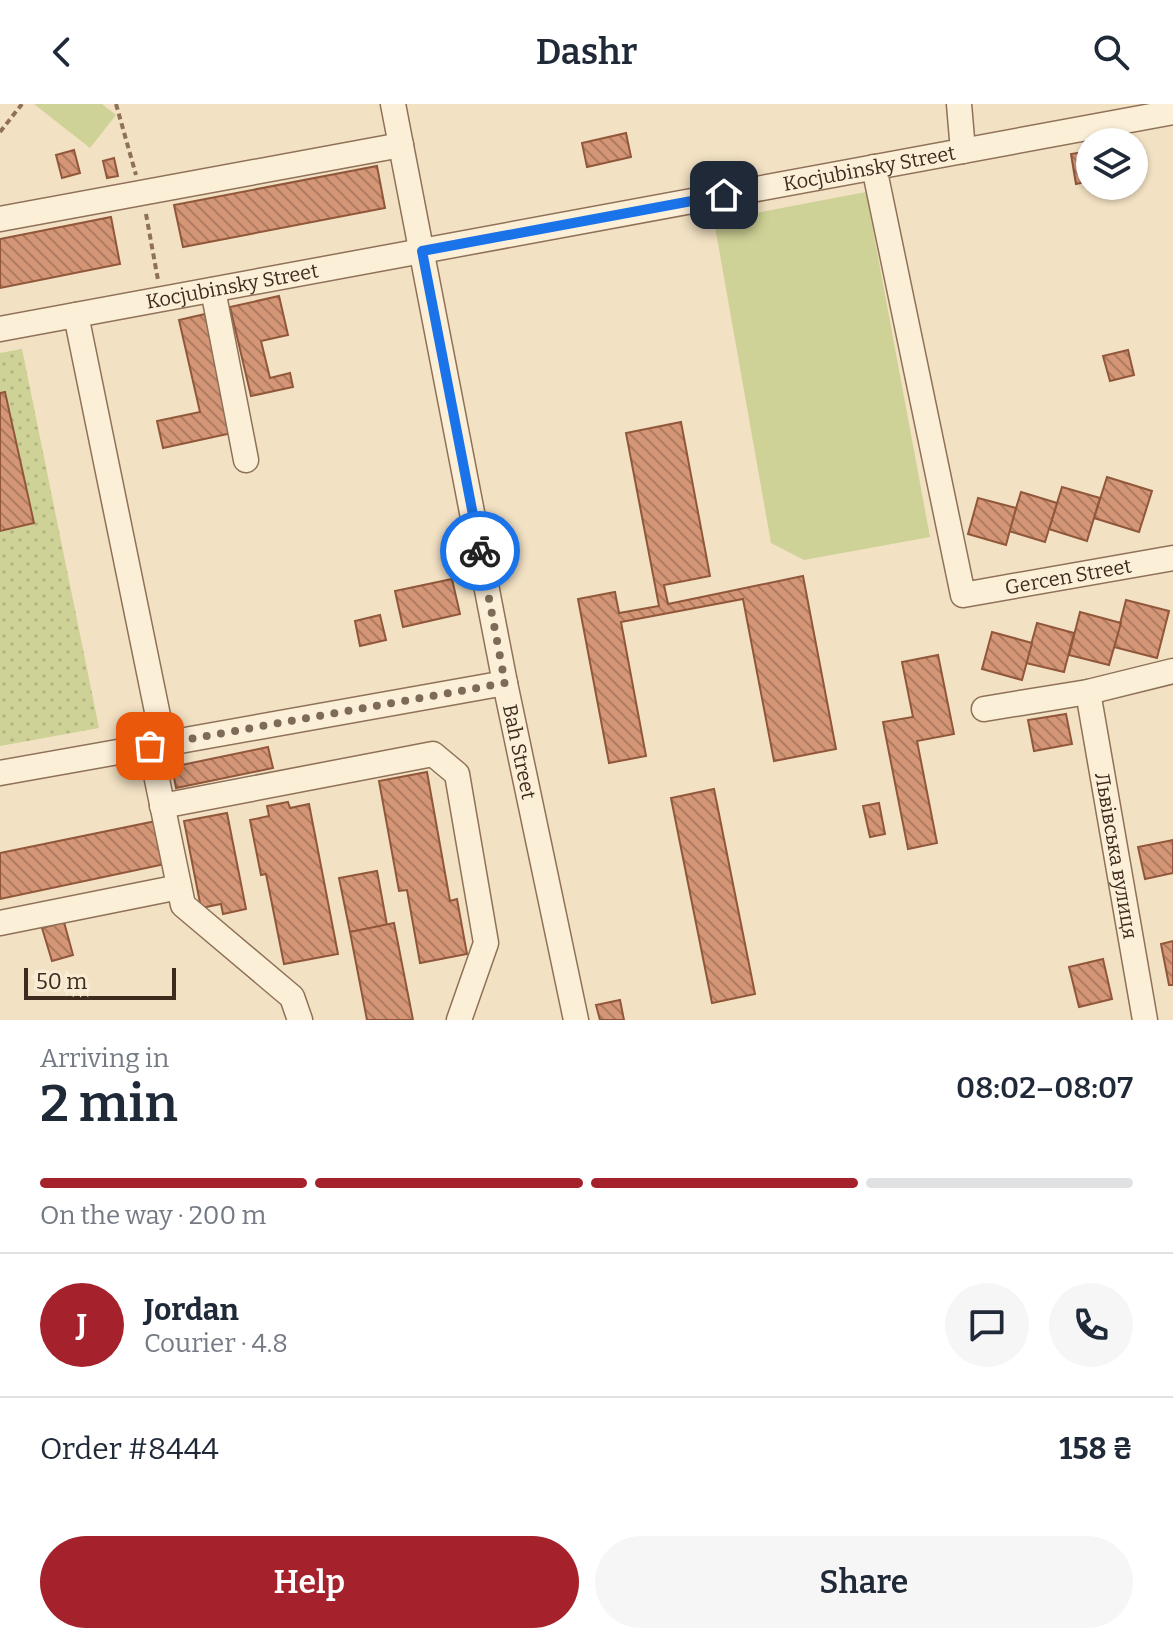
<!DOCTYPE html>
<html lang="en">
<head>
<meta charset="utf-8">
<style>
  body { margin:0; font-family:Bitter,serif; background:#f6f6f7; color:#1f2937; height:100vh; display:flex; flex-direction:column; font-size:30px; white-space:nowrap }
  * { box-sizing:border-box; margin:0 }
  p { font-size:26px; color:#747a83 }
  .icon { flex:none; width:44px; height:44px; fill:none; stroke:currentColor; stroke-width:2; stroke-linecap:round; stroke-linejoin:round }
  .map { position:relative; height:916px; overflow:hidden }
  .panel { display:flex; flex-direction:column; background:#fff; flex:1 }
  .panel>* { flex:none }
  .tools { position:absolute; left:1076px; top:24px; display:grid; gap:16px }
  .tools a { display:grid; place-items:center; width:72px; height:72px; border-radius:50%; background:#fff; box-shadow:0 2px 6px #0004; font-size:40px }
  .scale { position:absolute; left:24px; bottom:20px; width:152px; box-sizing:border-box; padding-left:8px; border:4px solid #3e2b1d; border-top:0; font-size:22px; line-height:28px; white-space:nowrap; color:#3e2b1d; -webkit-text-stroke:6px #f9ecd4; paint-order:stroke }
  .pin { position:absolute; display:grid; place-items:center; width:68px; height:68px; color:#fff; margin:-34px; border-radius:16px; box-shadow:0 4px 12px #0006 }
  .courier { position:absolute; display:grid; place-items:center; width:80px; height:80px; margin:-40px; border:6px solid #1a73e8; border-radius:50%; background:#fff; color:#222; box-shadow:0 2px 10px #0007 }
  .head em { font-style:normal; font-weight:600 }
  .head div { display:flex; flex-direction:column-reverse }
  .head { display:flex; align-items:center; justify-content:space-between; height:136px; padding:0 40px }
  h1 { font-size:52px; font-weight:600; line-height:60px }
  .bar { display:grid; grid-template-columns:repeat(4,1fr); gap:12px 8px; align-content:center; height:96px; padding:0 40px }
  .bar i { height:10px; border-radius:6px; background:#e0e1e3 }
  .bar .on { background:#a5212b }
  .bar p { grid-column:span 4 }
  .line { display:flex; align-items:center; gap:20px; padding:0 40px; border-top:2px solid #e0e1e3 }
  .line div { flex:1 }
  .round { display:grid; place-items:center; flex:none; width:84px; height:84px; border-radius:42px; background:#f6f6f7 }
  .cta { display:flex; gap:16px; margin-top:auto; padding:16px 40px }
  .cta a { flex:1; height:92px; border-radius:48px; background:#a5212b; color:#fff; font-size:32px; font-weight:600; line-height:92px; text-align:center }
  .cta a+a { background:#f6f6f7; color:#1f2937 }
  header { display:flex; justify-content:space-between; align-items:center; height:104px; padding:0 40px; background:#fff; font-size:36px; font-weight:600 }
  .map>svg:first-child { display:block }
</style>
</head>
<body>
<header><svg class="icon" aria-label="back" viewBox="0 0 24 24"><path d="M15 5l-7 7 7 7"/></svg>Dashr<svg class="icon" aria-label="search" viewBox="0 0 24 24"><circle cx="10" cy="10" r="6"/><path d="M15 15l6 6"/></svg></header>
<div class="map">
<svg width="1173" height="916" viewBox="0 0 1173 916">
  <defs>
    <pattern id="grass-dots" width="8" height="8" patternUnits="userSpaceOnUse" patternTransform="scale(2)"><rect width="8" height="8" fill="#cfd296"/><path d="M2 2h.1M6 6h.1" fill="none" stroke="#b3b481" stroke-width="1.8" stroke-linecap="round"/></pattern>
    <pattern id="building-back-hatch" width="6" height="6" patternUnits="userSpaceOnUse" patternTransform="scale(2)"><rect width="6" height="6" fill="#d49676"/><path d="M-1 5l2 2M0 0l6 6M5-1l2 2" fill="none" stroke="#ad7b60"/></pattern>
  </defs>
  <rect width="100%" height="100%" fill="#f2e1c3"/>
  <polygon fill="url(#grass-dots)" points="22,245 99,624 0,642 0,249"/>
  <g fill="#cfd296">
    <polygon points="34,0 102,0 116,11 90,44"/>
    <polygon points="866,88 930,433 804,456 771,439 714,117"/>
  </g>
  <g fill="url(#building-back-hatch)" stroke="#91573b" stroke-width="2">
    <polygon points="626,29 631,53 587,63 582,39"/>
    <polygon points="1134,40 1140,69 1134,70"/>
    <polygon points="74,46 80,69 62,74 56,51"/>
    <polygon points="1090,47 1090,77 1076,80 1071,50"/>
    <polygon points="114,54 118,72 107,74 103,57"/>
    <polygon points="377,62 385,104 183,143 174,101"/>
    <polygon points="111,113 120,160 0,184 0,135"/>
    <polygon points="279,192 288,231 261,237 270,274 290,269 293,283 251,292 230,203"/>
    <polygon points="205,210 232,329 163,344 157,317 200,308 179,216"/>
    <polygon points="1128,246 1134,271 1110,277 1103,252"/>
    <polygon points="5,288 34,419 0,427 0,289"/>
    <polygon points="681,318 710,472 664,481 668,500 803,472 836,645 774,657 743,495 621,518 646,652 609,659 578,495 615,488 619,509 659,502 626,329"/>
    <polygon points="1107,373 1152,387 1139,428 1094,414"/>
    <polygon points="1062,383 1100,394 1087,437 1049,425"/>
    <polygon points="1021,388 1057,399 1045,438 1009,427"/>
    <polygon points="978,394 1016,404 1006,441 968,430"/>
    <polygon points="452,475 460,510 403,523 395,487"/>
    <polygon points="1126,496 1169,507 1157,554 1114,543"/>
    <polygon points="1080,508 1121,519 1109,561 1069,551"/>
    <polygon points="380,511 386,536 360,542 355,517"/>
    <polygon points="1037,519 1074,529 1064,568 1026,559"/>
    <polygon points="992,528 1032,539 1022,576 982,565"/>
    <polygon points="938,551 954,630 917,637 937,739 908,745 883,618 913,613 902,558"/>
    <polygon points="1066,610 1072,640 1034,647 1028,616"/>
    <polygon points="268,643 273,664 176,684 172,663"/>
    <polygon points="427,668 450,797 457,795 467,850 420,859 407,786 399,787 379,677"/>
    <polygon points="714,685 755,890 712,899 671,694"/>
    <polygon points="288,698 290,704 309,700 338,850 284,860 266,770 261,771 250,716 269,712 267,702"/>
    <polygon points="879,699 885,730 870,733 863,702"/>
    <polygon points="227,709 246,805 223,810 221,800 201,804 184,717"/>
    <polygon points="156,717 165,760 0,795 0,749"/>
    <polygon points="1173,736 1173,769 1145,775 1138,743"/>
    <polygon points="377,767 387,821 350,828 339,774"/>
    <polygon points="64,818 73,851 52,857 42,824"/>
    <polygon points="394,819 413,916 367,916 350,828"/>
    <polygon points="1173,837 1173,881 1169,881 1161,840"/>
    <polygon points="1103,855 1112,895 1079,903 1069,863"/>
    <polygon points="620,896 624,916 600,916 596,901"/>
  </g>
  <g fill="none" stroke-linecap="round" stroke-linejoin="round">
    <defs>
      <g id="minor">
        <path id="s1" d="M393,0L505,579L576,916"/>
        <polyline points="959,0 963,47"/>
        <path id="s2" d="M874,63L963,491L1173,454"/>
        <polyline points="0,115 401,41"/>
        <polyline points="213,186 246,356"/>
        <polyline points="76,211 158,612"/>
        <path id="s3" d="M0,225L1173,8"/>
        <path id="s4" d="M1088,588L1145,916"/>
        <polyline points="984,605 1088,588 1173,567"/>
        <polyline points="150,642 183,801 292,893 300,916"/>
        <polyline points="0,669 505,579"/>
        <polyline points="162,702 433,650 457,670 486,839 459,916"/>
        <polyline points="0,819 179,783"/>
      </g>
    </defs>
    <use href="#minor" stroke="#8f7158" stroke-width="27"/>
    <g stroke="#8f7158" stroke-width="4" stroke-dasharray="6 4" stroke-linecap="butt">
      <polyline points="116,0 136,71"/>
      <polyline points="0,28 22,0"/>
      <polyline points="146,110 158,176"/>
    </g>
    <use href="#minor" stroke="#fcefd8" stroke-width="24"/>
  </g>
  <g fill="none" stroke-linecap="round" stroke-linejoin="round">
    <polyline stroke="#7d6b57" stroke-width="8" stroke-dasharray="0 14.4" points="150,642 505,579 480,447"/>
    <polyline stroke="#1a73e8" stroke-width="10" points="480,447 422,147 724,91"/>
  </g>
  <g text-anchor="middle" stroke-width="7" stroke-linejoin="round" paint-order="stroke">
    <g font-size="20" fill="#3e2b1d" stroke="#f9ecd4">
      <text dy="7" stroke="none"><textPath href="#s3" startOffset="884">Kocjubinsky Street</textPath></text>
      <text dy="7" stroke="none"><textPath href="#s3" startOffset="236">Kocjubinsky Street</textPath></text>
      <text dy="7" stroke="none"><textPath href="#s2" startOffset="544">Gercen Street</textPath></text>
      <text dy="7" stroke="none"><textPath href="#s1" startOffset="660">Bah Street</textPath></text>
      <text dy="7" stroke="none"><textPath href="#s4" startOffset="166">Львівська вулиця</textPath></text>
    </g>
  </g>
</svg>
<div class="tools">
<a><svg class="icon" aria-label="layers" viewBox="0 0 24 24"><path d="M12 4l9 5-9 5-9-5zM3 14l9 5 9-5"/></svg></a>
</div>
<div class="scale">50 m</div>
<div class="pin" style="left:150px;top:642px;background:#ea580c"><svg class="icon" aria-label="bag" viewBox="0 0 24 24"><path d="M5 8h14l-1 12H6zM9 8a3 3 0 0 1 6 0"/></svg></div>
<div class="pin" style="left:724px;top:91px;background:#1f2937"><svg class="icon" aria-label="home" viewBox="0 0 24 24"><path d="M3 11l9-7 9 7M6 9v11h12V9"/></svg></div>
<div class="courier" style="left:480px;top:447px"><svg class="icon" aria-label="bike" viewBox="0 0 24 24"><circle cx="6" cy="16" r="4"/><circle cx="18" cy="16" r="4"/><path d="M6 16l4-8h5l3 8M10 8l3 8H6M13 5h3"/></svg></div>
</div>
<section class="panel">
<div class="head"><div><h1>2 min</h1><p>Arriving in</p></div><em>08:02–08:07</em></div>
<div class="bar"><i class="on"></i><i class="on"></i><i class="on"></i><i></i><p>On the way · 200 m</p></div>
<div class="line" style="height:144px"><b class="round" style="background:#a5212b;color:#fff">J</b><div><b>Jordan</b><p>Courier · 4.8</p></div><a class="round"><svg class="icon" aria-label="chat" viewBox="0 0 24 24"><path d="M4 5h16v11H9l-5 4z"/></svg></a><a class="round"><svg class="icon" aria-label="phone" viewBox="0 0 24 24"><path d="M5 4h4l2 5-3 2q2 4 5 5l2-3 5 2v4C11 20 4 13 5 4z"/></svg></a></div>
<div class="line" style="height:104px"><div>Order #8444</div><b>158 ₴</b></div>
<div class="cta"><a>Help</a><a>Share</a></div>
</section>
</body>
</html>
